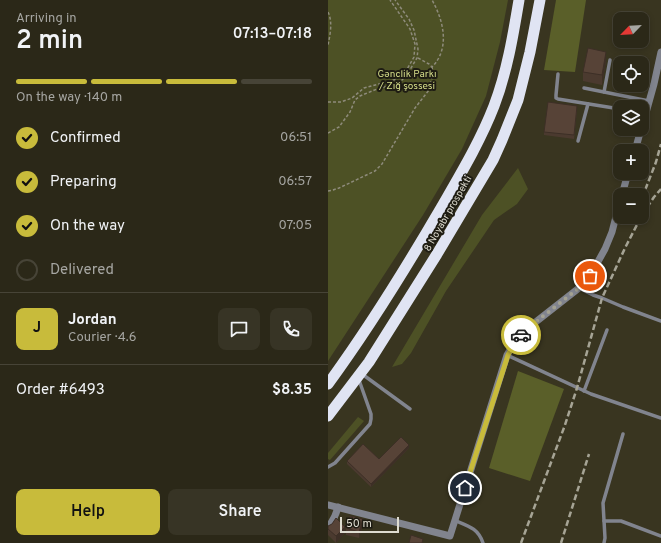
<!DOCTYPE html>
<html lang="en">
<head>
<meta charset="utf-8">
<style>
  body { margin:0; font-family:Overpass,sans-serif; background:#373425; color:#f1f3f6; height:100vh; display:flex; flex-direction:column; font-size:15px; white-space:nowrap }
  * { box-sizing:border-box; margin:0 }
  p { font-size:13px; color:#a6a6a2 }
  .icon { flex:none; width:22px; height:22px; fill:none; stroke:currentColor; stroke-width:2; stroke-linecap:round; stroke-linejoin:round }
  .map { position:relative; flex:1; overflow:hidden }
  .sheet { display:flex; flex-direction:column; background:#2b2818; width:328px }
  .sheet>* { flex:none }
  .needle { width:26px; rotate:245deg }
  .fabs { position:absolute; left:285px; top:12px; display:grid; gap:8px }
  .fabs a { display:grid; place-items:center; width:36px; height:36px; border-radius:8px; background:#2b2818; box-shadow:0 2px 6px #0003,0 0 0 1px #474437; font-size:20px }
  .scale { position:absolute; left:12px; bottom:10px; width:59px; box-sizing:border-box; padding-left:4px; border:2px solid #dedcd0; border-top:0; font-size:11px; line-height:14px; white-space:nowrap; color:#dedcd0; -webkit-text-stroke:3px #1e1c13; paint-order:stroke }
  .pin { position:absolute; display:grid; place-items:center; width:34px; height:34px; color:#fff; margin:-17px; border:2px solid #fff; border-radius:50%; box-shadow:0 1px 4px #0007 }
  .courier { position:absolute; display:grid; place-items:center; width:40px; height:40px; margin:-20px; border:3px solid #c8bb3b; border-radius:50%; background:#fff; color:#222; box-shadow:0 1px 5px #0007 }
  .head em { font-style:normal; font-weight:600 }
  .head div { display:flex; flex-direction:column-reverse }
  .head { display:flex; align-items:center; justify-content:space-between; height:68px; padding:0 16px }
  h1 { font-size:26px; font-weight:600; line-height:30px }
  .bar { display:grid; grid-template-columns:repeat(4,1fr); gap:6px 4px; align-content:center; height:48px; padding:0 16px }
  .bar i { height:5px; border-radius:3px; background:#474437 }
  .bar .on { background:#c8bb3b }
  .bar p { grid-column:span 4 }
  .line { display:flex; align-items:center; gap:10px; padding:0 16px; border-top:1px solid #474437 }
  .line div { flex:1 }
  .round { display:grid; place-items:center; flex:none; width:42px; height:42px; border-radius:8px; background:#373425 }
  ol { padding:0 16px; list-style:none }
  li { display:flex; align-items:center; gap:12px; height:44px }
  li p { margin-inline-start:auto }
  li .icon { padding:4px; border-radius:50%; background:#c8bb3b; color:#111; stroke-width:4 }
  li:last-child { color:#a6a6a2 }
  li i { width:22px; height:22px; border:2px solid #474437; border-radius:50% }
  .primary-button { display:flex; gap:8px; margin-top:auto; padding:8px 16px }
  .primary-button a { flex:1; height:46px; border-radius:8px; background:#c8bb3b; color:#111; font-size:16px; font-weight:600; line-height:46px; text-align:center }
  .primary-button a+a { background:#373425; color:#f1f3f6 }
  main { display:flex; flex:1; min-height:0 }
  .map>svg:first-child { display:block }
</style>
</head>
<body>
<main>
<section class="sheet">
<div class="head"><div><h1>2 min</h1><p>Arriving in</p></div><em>07:13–07:18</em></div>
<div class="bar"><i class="on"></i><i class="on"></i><i class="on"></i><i></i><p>On the way · 140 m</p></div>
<ol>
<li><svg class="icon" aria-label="check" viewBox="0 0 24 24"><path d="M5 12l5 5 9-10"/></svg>Confirmed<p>06:51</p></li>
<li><svg class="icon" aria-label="check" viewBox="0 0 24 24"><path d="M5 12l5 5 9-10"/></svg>Preparing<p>06:57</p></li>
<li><svg class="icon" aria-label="check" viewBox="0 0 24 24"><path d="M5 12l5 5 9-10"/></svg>On the way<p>07:05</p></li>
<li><i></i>Delivered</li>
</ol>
<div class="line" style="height:72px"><b class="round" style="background:#c8bb3b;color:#111">J</b><div><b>Jordan</b><p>Courier · 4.6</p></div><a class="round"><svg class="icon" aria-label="chat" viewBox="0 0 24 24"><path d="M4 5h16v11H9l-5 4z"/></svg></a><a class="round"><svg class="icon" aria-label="phone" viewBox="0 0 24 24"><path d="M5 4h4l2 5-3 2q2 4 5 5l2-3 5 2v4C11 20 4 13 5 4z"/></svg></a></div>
<div class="line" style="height:52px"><div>Order #6493</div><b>$8.35</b></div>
<div class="primary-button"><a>Help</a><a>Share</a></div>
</section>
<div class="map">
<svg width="333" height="543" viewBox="0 0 333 543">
  <rect width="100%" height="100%" fill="#393520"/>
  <g fill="#4d5125">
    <polygon points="0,0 180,0 172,42 158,96 134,149 95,215 0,361"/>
    <polygon points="190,168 200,189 189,204 166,220 118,291 83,353 74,364 64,367 154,215"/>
    <polygon points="30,417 36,421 2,460 0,459 0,453"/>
  </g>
  <g fill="#5a5f29">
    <polygon points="228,0 258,0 247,72 216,70"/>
    <polygon points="190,371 236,389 202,481 161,468"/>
  </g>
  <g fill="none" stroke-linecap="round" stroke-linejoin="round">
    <g stroke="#8e8b7b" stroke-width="1.5" stroke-dasharray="3 2" stroke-linecap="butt">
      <path d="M0,12C5,22 2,35 0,45"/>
      <path d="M90,58L101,64L104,67C122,49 116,21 104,0"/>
      <polyline points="0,102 13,102 24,98 36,88 69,79 78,71 86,57 87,44 82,29 62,0"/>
      <polyline points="0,133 11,127 22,112 27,100 32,96 49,89 60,86 74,80 80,73 89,58 90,49 86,30 81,19 67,0"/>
      <polyline points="0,191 5,190 11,188 47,171 54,164 87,108 101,90 105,74 104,67"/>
    </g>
    <g stroke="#81848e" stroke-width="3.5">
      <polyline points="230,74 228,95 228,98 230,99 292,109"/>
      <polyline points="256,88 321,101"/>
      <polyline points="276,92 282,60"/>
      <polyline points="250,141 260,104"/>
      <polyline points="251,288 265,295 274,298 295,307 333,321"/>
      <polyline points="179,355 263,394 333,418"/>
      <polyline points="34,374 82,409"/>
      <polyline points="256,391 279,330"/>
      <polyline points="0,467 7,463 42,424 43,419 43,414 31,380"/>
      <path d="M126,520C140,526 150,528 155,543"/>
      <polyline points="276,521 293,521 333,536"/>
      <polyline points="276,543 277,538 275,503 295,434"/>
    </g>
    <g stroke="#81848e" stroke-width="7">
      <polyline points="314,127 326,84 333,52"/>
      <polyline points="307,151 313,129"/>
      <polyline points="294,195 300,173"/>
      <polyline points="0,505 122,536 179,355 188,340 200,328 251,288 262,276 277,249 284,232 292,201"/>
      <path d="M0,527C5,521 8,515 10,507"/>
    </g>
    <g stroke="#e0e4f3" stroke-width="11">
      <path d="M0,384C41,328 78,268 113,208C132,175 152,142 166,106C179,72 185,36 191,0"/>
      <polyline points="0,416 41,362 109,254 165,160 174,140 190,100 202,52 212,0"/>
    </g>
    <g stroke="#a6a495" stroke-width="2.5" stroke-dasharray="6 3" stroke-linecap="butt">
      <polyline points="314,198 328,162 333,144"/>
      <polyline points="314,215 326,197 333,189"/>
      <polyline points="193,543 237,425 249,388 274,298 297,248 313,217"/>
      <polyline points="233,543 261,454"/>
    </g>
  </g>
  <g fill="#4b3a2f">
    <polygon points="278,61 274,85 255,81 255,72"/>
    <polygon points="249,109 246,139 216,135 216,132"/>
    <polygon points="81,448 43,487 19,464 19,461 51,459"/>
    <polygon points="35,525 31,538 18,535 18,528"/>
    <polygon points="0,526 17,533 8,543 0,535"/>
  </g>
  <g fill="#3d2f26">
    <polygon points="278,52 278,61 274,85 274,75"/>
    <polygon points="81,445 81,448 43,487 43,484"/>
    <polygon points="35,519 35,525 31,538 31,532"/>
    <polygon points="17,527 17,533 8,543 8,536"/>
  </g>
  <g fill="#574337" stroke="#3d2f26">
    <polygon points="260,48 278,52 274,75 255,72"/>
    <polygon points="220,102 249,106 246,135 216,132"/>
    <polygon points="73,437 81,445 43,484 19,461 35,444 51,459"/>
    <polygon points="22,516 35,519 31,532 18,528"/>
    <polygon points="8,518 17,527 8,536 0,529 0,526 4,524"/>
    <polygon points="83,535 95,539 94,543 81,543"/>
  </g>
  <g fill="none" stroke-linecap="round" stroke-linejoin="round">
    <polyline stroke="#a4a292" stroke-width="4" stroke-dasharray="0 7.2" points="193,335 200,328 251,288 262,276"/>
    <polyline stroke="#c8bb3b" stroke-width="5" points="137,488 180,355 188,340 193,335"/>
  </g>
  <g text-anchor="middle" stroke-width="4" stroke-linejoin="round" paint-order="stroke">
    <g font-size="10" fill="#d4dc89" stroke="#1e1c13">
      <text x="79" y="77">Gənclik Parkı<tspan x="79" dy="12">/ Zığ şossesi</tspan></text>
    </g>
    <g font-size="10" fill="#dedcd0" stroke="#1e1c13">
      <text transform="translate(119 213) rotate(-60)" y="4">8 Noyabr prospekti</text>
    </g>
  </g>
</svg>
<div class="fabs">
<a><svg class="needle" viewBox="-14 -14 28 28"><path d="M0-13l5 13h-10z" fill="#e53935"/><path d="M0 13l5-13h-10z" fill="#a6a6a2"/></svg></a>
<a><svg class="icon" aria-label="locate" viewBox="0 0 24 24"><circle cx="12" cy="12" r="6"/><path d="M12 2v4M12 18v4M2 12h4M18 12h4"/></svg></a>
<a><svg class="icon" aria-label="layers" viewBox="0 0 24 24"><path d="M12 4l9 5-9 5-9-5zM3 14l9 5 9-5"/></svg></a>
<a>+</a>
<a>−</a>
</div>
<div class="scale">50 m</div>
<div class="pin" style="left:262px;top:276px;background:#ea580c"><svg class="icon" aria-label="bag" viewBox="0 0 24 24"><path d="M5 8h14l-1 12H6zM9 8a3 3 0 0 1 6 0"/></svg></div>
<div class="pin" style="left:137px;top:488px;background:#1f2937"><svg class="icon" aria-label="home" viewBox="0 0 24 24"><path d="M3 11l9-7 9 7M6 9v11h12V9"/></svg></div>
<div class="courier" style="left:193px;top:335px"><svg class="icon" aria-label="car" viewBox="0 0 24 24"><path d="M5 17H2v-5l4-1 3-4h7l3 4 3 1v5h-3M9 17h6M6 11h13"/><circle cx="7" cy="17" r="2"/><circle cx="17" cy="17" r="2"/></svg></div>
</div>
</main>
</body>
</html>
